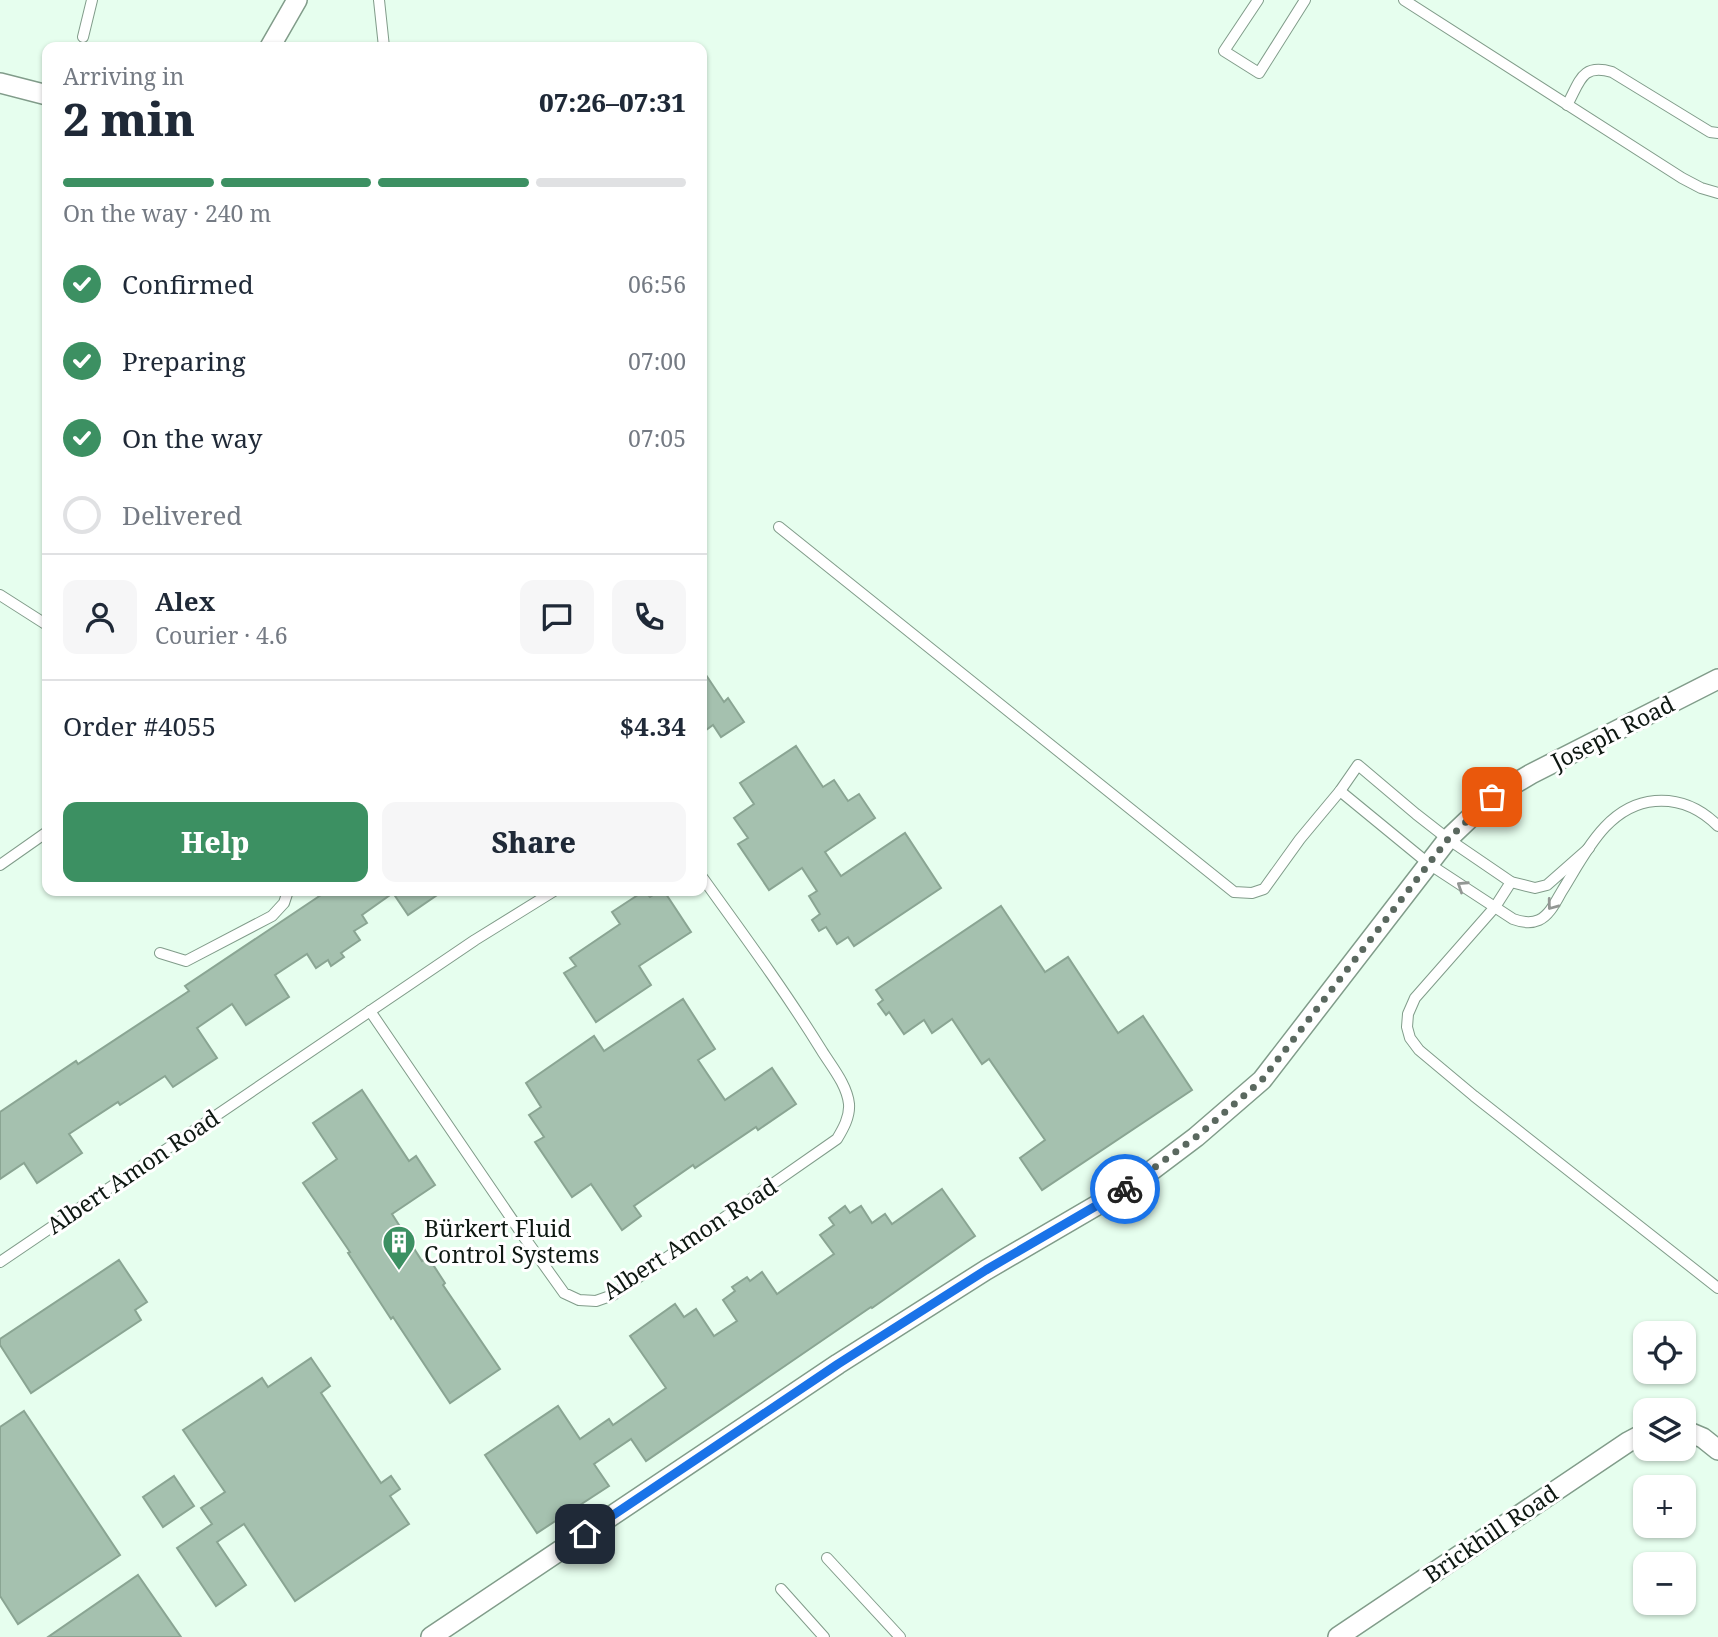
<!DOCTYPE html>
<html lang="en">
<head>
<meta charset="utf-8">
<style>
  body { margin:0; font-family:"Noto Serif",serif; background:#f6f6f7; color:#1f2937; height:100vh; display:flex; flex-direction:column; font-size:26px; white-space:nowrap }
  * { box-sizing:border-box; margin:0 }
  p { font-size:23px; color:#747a83 }
  .icon { flex:none; width:38px; height:38px; fill:none; stroke:currentColor; stroke-width:2; stroke-linecap:round; stroke-linejoin:round }
  .map { position:relative; flex:1; overflow:hidden }
  .side { position:absolute; left:42px; top:42px; width:665px; height:854px; display:flex; flex-direction:column; background:#fff; border-radius:14px; box-shadow:0 2px 5px #0004 }
  .side>* { flex:none }
  .controls { position:absolute; left:1633px; top:1321px; display:grid; gap:14px }
  .controls a { display:grid; place-items:center; width:63px; height:63px; border-radius:14px; background:#fff; box-shadow:0 2px 5px #0004; font-size:35px }
  .pin { position:absolute; display:grid; place-items:center; width:60px; height:60px; color:#fff; margin:-30px; border-radius:14px; box-shadow:0 4px 10px #0006 }
  .courier { position:absolute; display:grid; place-items:center; width:70px; height:70px; margin:-35px; border:5px solid #1a73e8; border-radius:50%; background:#fff; color:#222; box-shadow:0 2px 9px #0007 }
  .overview em { font-style:normal; font-weight:800 }
  .overview div { display:flex; flex-direction:column-reverse }
  .overview { display:flex; align-items:center; justify-content:space-between; height:119px; padding:0 21px }
  h1 { font-size:46px; font-weight:800; line-height:52px }
  .bar { display:grid; grid-template-columns:repeat(4,1fr); gap:10px 7px; align-content:center; height:84px; padding:0 21px }
  .bar i { height:9px; border-radius:5px; background:#e0e1e3 }
  .bar .active { background:#3c9062 }
  .bar p { grid-column:span 4 }
  .line { display:flex; align-items:center; gap:18px; padding:0 21px; border-top:2px solid #e0e1e3 }
  .line div { flex:1 }
  .round { display:grid; place-items:center; flex:none; width:74px; height:74px; border-radius:14px; background:#f6f6f7 }
  ol { padding:0 21px; list-style:none }
  li { display:flex; align-items:center; gap:21px; height:77px }
  li p { margin-inline-start:auto }
  li .icon { padding:7px; border-radius:50%; background:#3c9062; color:#fff; stroke-width:4 }
  li:last-child { color:#747a83 }
  li i { width:38px; height:38px; border:4px solid #e0e1e3; border-radius:50% }
  .cta { display:flex; gap:14px; margin-top:auto; padding:14px 21px }
  .cta a { flex:1; height:80px; border-radius:14px; background:#3c9062; color:#fff; font-size:28px; font-weight:800; line-height:80px; text-align:center }
  .cta a+a { background:#f6f6f7; color:#1f2937 }
  .map>svg:first-child { display:block }
</style>
</head>
<body>
<div class="map">
<svg width="1718" height="1637" viewBox="0 0 1718 1637">
  <rect width="100%" height="100%" fill="#e6feee"/>
  <g fill="#a5c1af" stroke="#8aa593" stroke-width="2">
    <polygon points="702,669 724,702 728,698 744,722 721,737 713,725 702,733"/>
    <polygon points="796,746 823,787 834,780 848,801 859,794 875,818 825,852 841,876 905,833 941,888 854,946 848,937 837,944 826,927 819,931 812,920 820,914 809,896 817,891 802,868 769,890 738,844 748,838 734,818 754,804 740,783"/>
    <polygon points="327,891 443,891 408,915 393,893 362,915 367,923 354,931 360,940 341,953 344,957 331,966 328,960 316,968 307,954 275,975 289,997 246,1025 232,1004 197,1028 217,1058 173,1087 165,1076 120,1105 118,1102 69,1134 82,1153 37,1183 24,1163 0,1179 0,1112 76,1061 78,1064 189,991 185,986"/>
    <polygon points="644,891 650,897 659,891 664,891 691,932 639,966 651,985 596,1022 564,973 576,966 570,958 620,924 612,912"/>
    <polygon points="1001,906 1045,972 1068,957 1118,1033 1143,1016 1192,1090 1042,1190 1020,1158 1045,1140 989,1059 982,1064 952,1019 932,1033 924,1020 904,1034 889,1012 886,1015 878,1004 883,1000 876,990"/>
    <polygon points="683,999 715,1049 698,1060 725,1100 772,1068 796,1104 758,1130 756,1127 695,1168 693,1165 634,1206 641,1216 622,1230 591,1184 572,1197 535,1142 544,1137 529,1115 541,1107 526,1083 594,1036 604,1051"/>
    <polygon points="362,1090 409,1161 416,1156 435,1185 392,1214 422,1261 428,1257 445,1283 443,1285 500,1369 450,1403 393,1317 391,1319 348,1253 350,1252 303,1183 337,1159 313,1123"/>
    <polygon points="942,1189 975,1236 872,1308 871,1307 646,1461 631,1439 594,1464 609,1486 537,1533 485,1455 558,1406 580,1439 609,1419 613,1425 666,1388 630,1336 675,1304 684,1317 696,1309 714,1336 737,1321 723,1300 735,1291 732,1287 747,1277 750,1281 762,1272 777,1294 834,1254 820,1235 834,1225 829,1218 845,1206 850,1213 861,1206 872,1223 885,1214 892,1224"/>
    <polygon points="119,1260 147,1302 135,1310 141,1320 31,1393 0,1345 0,1339"/>
    <polygon points="311,1358 330,1386 321,1393 381,1483 391,1476 400,1489 390,1496 409,1524 295,1601 244,1524 217,1542 246,1585 216,1606 177,1548 212,1524 201,1508 225,1492 183,1430 262,1378 268,1387"/>
    <polygon points="24,1411 120,1555 18,1624 0,1596 0,1427"/>
    <polygon points="174,1476 194,1506 163,1527 143,1497"/>
    <polygon points="138,1575 181,1637 48,1637"/>
  </g>
  <g fill="none" stroke-linecap="round" stroke-linejoin="round">
    <defs>
      <g id="lane">
        <polyline points="379,0 384,47"/>
        <polyline points="1258,0 1224,51 1259,73 1305,0"/>
        <polyline points="1404,0 1682,178 1701,188 1718,193"/>
        <polyline points="83,37 92,0"/>
        <path d="M1567,105C1580,82 1581,63 1612,72L1710,132L1718,133"/>
        <polyline points="779,527 1234,892 1252,893 1264,889 1300,839 1340,791 1358,765 1416,814 1448,839 1511,882 1535,888 1547,885 1589,848"/>
        <polyline points="0,595 47,625"/>
        <path d="M1340,791L1429,864L1513,919C1521,922 1530,924 1539,920C1550,915 1556,901 1562,891C1585,854 1607,805 1655,801C1680,799 1701,809 1718,826"/>
        <polyline points="0,865 47,832"/>
        <polyline points="1511,882 1495,907 1415,998 1408,1014 1407,1027 1410,1038 1419,1050 1474,1096 1718,1288"/>
        <polyline points="160,953 186,961 272,916 284,903 288,891"/>
        <path d="M370,1011L524,1237L564,1293L579,1300L596,1301L613,1295L837,1139C843,1129 850,1117 849,1104C847,1085 832,1067 822,1051C785,991 743,934 702,877"/>
        <polyline points="0,1262 475,940 554,891"/>
        <polyline points="827,1558 900,1637"/>
        <polyline points="781,1589 824,1637"/>
      </g>
      <g id="street">
        <polyline points="270,47 297,0"/>
        <polyline points="0,83 47,95"/>
        <polyline points="1684,1430 1703,1438 1718,1450"/>
        <polyline points="431,1637 838,1364 986,1270 1135,1183 1196,1137 1262,1080 1448,839 1492,797 1531,774 1718,679"/>
        <polyline points="1338,1637 1628,1442 1645,1433"/>
      </g>
    </defs>
    <use href="#lane" stroke="#819c8a" stroke-width="12"/>
    <use href="#street" stroke="#819c8a" stroke-width="22"/>
    <use href="#lane" stroke="#fff" stroke-width="10"/>
    <use href="#street" stroke="#fff" stroke-width="19"/>
  </g>
  <defs><path id="oneway-chevron" d="M-2-3.5L2.5 0L-2 3.5" fill="none" stroke-width="1.6" stroke-linecap="round" stroke-linejoin="round" transform="scale(1.75)"/></defs>
  <g stroke="#939794">
    <use href="#oneway-chevron" transform="translate(1462 886) rotate(-147)"/>
    <use href="#oneway-chevron" transform="translate(1552 905) rotate(127)"/>
  </g>
  <g fill="none" stroke-linecap="round" stroke-linejoin="round">
    <polyline stroke="#5a685f" stroke-width="7" stroke-dasharray="0 12.6" points="1125,1189 1196,1137 1262,1080 1448,839 1492,797"/>
    <polyline stroke="#1a73e8" stroke-width="9" points="585,1534 838,1364 986,1270 1125,1189"/>
  </g>
  <defs>
    <symbol id="building-pin" viewBox="-11 -11 22 30"><path d="M0 17L-7.5 6A9.5 9.5 0 1 1 7.5 6Z" fill="#3c9062" stroke="#fff"/><path d="M-4-6H4V6H1V3H-1V6H-4ZM-2.5-4.3h1.7v1.8h-1.7ZM.8-4.3h1.7v1.8H.8ZM-2.5-1h1.7V.8h-1.7ZM.8-1h1.7V.8H.8Z" fill="#fff"/></symbol>
  </defs>
  <g fill-rule="evenodd">
    <use href="#building-pin" x="380" y="1223" width="38" height="52"/>
  </g>
  <g text-anchor="middle" stroke-width="6" stroke-linejoin="round" paint-order="stroke">
    <g font-size="23" fill="#0e1812" stroke="#fff">
      <text transform="translate(1613 733) rotate(-27)" y="8">Joseph Road</text>
      <text transform="translate(133 1172) rotate(-34)" y="8">Albert Amon Road</text>
      <text transform="translate(690 1239) rotate(-33)" y="8">Albert Amon Road</text>
      <text transform="translate(1491 1534) rotate(-34)" y="8">Brickhill Road</text>
    </g>
    <g font-size="23" fill="#0e1812" stroke="#fff" text-anchor="start">
      <text x="424" y="1237">Bürkert Fluid<tspan x="424" dy="26">Control Systems</tspan></text>
    </g>
  </g>
</svg>
<div class="controls">
<a><svg class="icon" aria-label="locate" viewBox="0 0 24 24"><circle cx="12" cy="12" r="6"/><path d="M12 2v4M12 18v4M2 12h4M18 12h4"/></svg></a>
<a><svg class="icon" aria-label="layers" viewBox="0 0 24 24"><path d="M12 4l9 5-9 5-9-5zM3 14l9 5 9-5"/></svg></a>
<a>+</a>
<a>−</a>
</div>
<div class="pin" style="left:1492px;top:797px;background:#ea580c"><svg class="icon" aria-label="bag" viewBox="0 0 24 24"><path d="M5 8h14l-1 12H6zM9 8a3 3 0 0 1 6 0"/></svg></div>
<div class="pin" style="left:585px;top:1534px;background:#1f2937"><svg class="icon" aria-label="home" viewBox="0 0 24 24"><path d="M3 11l9-7 9 7M6 9v11h12V9"/></svg></div>
<div class="courier" style="left:1125px;top:1189px"><svg class="icon" aria-label="bike" viewBox="0 0 24 24"><circle cx="6" cy="16" r="4"/><circle cx="18" cy="16" r="4"/><path d="M6 16l4-8h5l3 8M10 8l3 8H6M13 5h3"/></svg></div>
<section class="side">
<div class="overview"><div><h1>2 min</h1><p>Arriving in</p></div><em>07:26–07:31</em></div>
<div class="bar"><i class="active"></i><i class="active"></i><i class="active"></i><i></i><p>On the way · 240 m</p></div>
<ol>
<li><svg class="icon" aria-label="check" viewBox="0 0 24 24"><path d="M5 12l5 5 9-10"/></svg>Confirmed<p>06:56</p></li>
<li><svg class="icon" aria-label="check" viewBox="0 0 24 24"><path d="M5 12l5 5 9-10"/></svg>Preparing<p>07:00</p></li>
<li><svg class="icon" aria-label="check" viewBox="0 0 24 24"><path d="M5 12l5 5 9-10"/></svg>On the way<p>07:05</p></li>
<li><i></i>Delivered</li>
</ol>
<div class="line" style="height:126px"><a class="round"><svg class="icon" aria-label="person" viewBox="0 0 24 24"><circle cx="12" cy="8" r="4"/><path d="M4 21q1-7 8-7t8 7"/></svg></a><div><b>Alex</b><p>Courier · 4.6</p></div><a class="round"><svg class="icon" aria-label="chat" viewBox="0 0 24 24"><path d="M4 5h16v11H9l-5 4z"/></svg></a><a class="round"><svg class="icon" aria-label="phone" viewBox="0 0 24 24"><path d="M5 4h4l2 5-3 2q2 4 5 5l2-3 5 2v4C11 20 4 13 5 4z"/></svg></a></div>
<div class="line" style="height:91px"><div>Order #4055</div><b>$4.34</b></div>
<div class="cta"><a>Help</a><a>Share</a></div>
</section>
</div>
</body>
</html>
